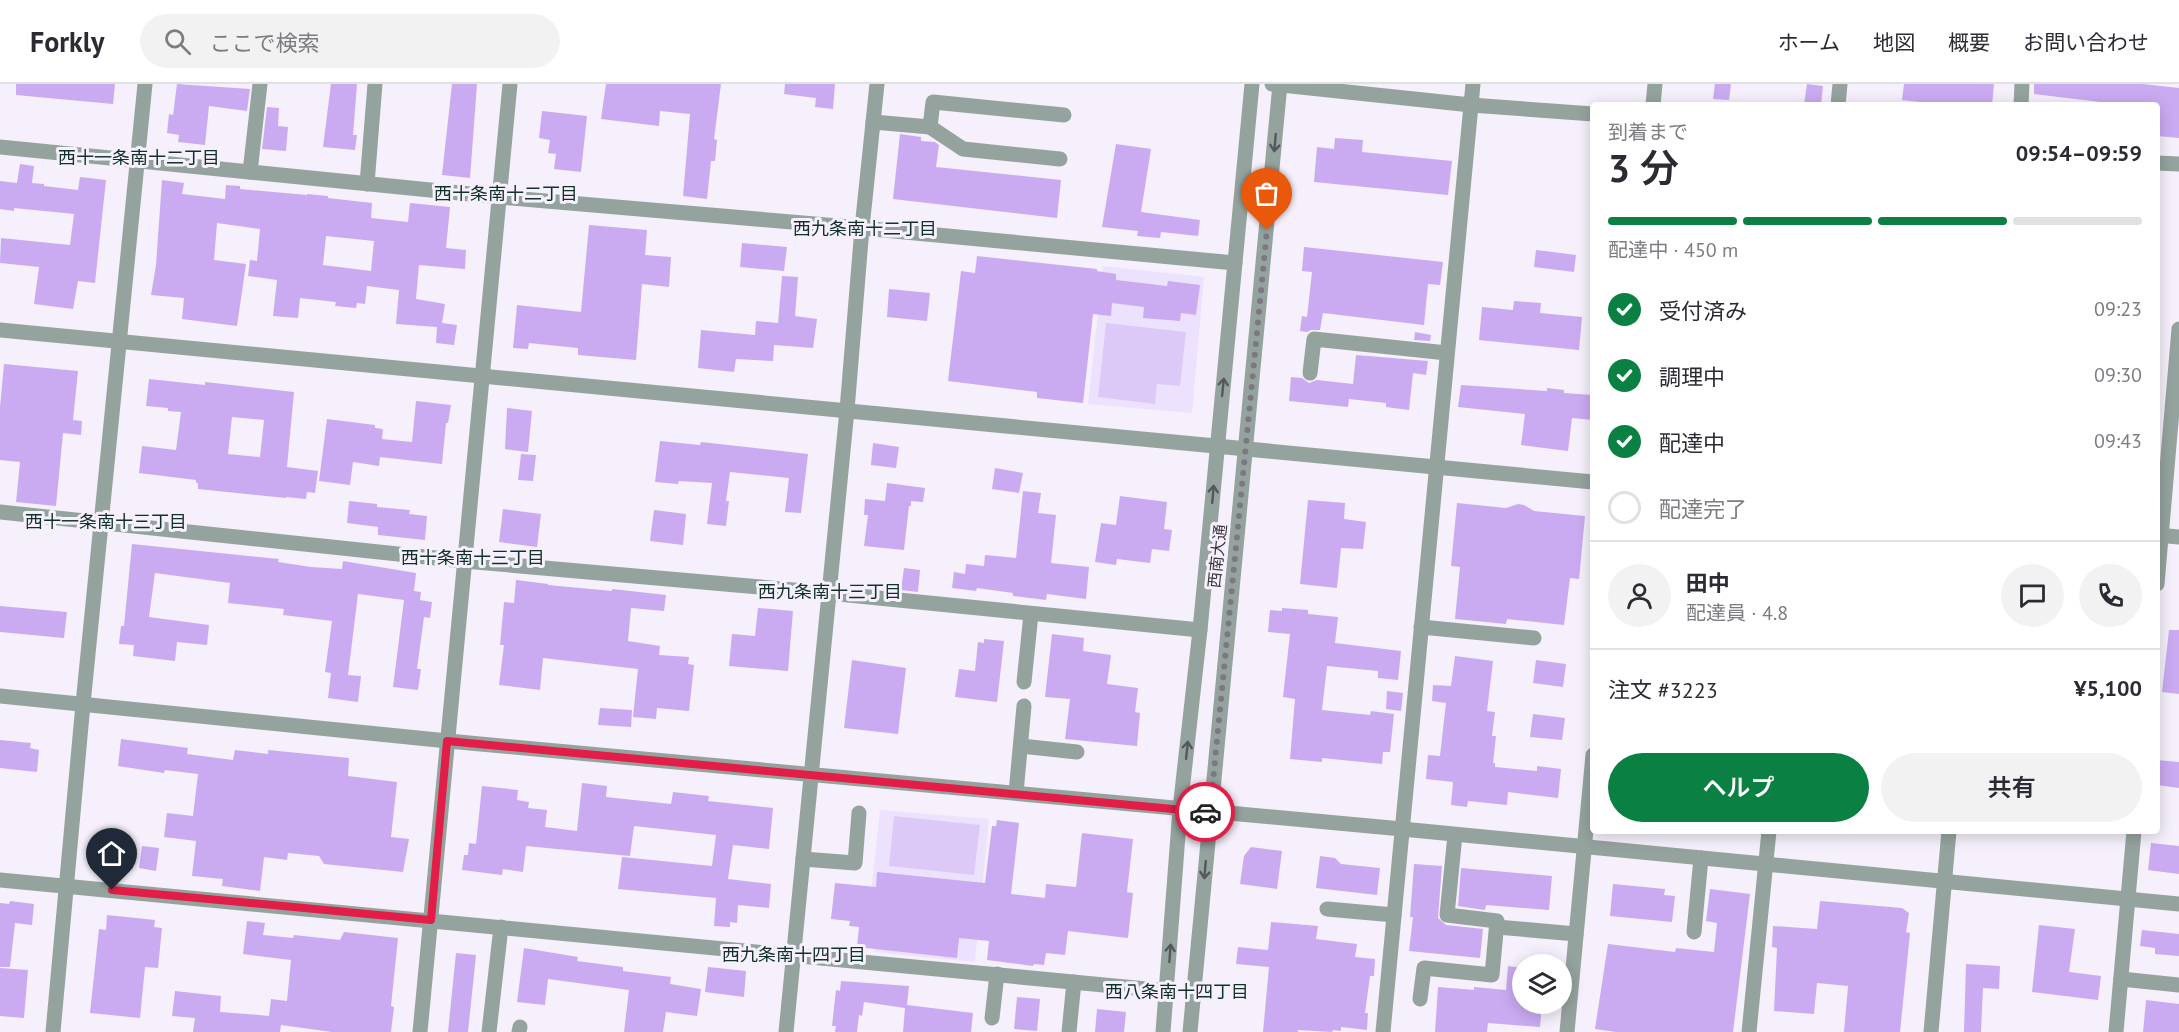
<!DOCTYPE html>
<html lang="ja">
<head>
<meta charset="utf-8">
<style>
  body { margin:0; font-family:"PT Sans","Noto Sans JP",sans-serif; background:#f2f2f3; color:#2b2b33; height:100vh; display:flex; flex-direction:column; font-size:22px; white-space:nowrap }
  * { box-sizing:border-box; margin:0 }
  p { font-size:20px; color:#7c7c81 }
  .icon { flex:none; width:33px; height:33px; fill:none; stroke:currentColor; stroke-width:2; stroke-linecap:round; stroke-linejoin:round }
  .map { position:relative; flex:1; overflow:hidden }
  .panel { position:absolute; left:1590px; top:18px; width:570px; height:732px; display:flex; flex-direction:column; background:#fff; border-radius:6px; box-shadow:0 3px 15px #0003 }
  .panel>* { flex:none }
  .fabs { position:absolute; left:1512px; top:870px; display:grid; gap:12px }
  .fabs a { display:grid; place-items:center; width:60px; height:60px; border-radius:50%; background:#fff; box-shadow:0 3px 15px #0003; font-size:30px }
  .pin { position:absolute; display:grid; place-items:center; width:51px; height:51px; color:#fff; margin:-62px -26px; border-radius:50% 50% 50% 0; rotate:-45deg; box-shadow:0 0 6px #0007 }
  .pin .icon { rotate:45deg }
  .courier { position:absolute; display:grid; place-items:center; width:60px; height:60px; margin:-30px; border:4px solid #e11d48; border-radius:50%; background:#fff; color:#222; box-shadow:0 2px 8px #0007 }
  .overview em { font-style:normal; font-weight:600 }
  .overview div { display:flex; flex-direction:column-reverse }
  .overview { display:flex; align-items:center; justify-content:space-between; height:102px; padding:0 18px }
  h1 { font-size:39px; font-weight:600; line-height:45px }
  .bar { display:grid; grid-template-columns:repeat(4,1fr); gap:9px 6px; align-content:center; height:72px; padding:0 18px }
  .bar i { height:8px; border-radius:4px; background:#e1e1e2 }
  .bar .on { background:#0b8043 }
  .bar p { grid-column:span 4 }
  .line { display:flex; align-items:center; gap:15px; padding:0 18px; border-top:2px solid #e1e1e2 }
  .line div { flex:1 }
  .round { display:grid; place-items:center; flex:none; width:63px; height:63px; border-radius:32px; background:#f2f2f3 }
  ol { padding:0 18px; list-style:none }
  li { display:flex; align-items:center; gap:18px; height:66px }
  li p { margin-inline-start:auto }
  li .icon { padding:6px; border-radius:50%; background:#0b8043; color:#fff; stroke-width:4 }
  li:last-child { color:#7c7c81 }
  li i { width:33px; height:33px; border:3px solid #e1e1e2; border-radius:50% }
  .action { display:flex; gap:12px; margin-top:auto; padding:12px 18px }
  .action a { flex:1; height:69px; border-radius:36px; background:#0b8043; color:#fff; font-size:24px; font-weight:600; line-height:69px; text-align:center }
  .action a+a { background:#f2f2f3; color:#2b2b33 }
  header { display:flex; align-items:center; gap:36px; box-sizing:border-box; height:84px; padding:0 30px; background:#fff; border-bottom:2px solid #e1e1e2 }
  header strong { font-size:28px }
  nav { display:flex; gap:33px; margin-inline-start:auto; font-size:21px }
  .search { width:420px; height:54px; background:#f2f2f3; display:flex; align-items:center; gap:15px; box-sizing:border-box; padding:0 21px; border-radius:33px; color:#7c7c81; font-size:22px }
  .map>svg:first-child { display:block }
</style>
</head>
<body>
<header>
<strong>Forkly</strong>
<div class="search"><svg class="icon" aria-label="search" viewBox="0 0 24 24"><circle cx="10" cy="10" r="6"/><path d="M15 15l6 6"/></svg>ここで検索</div>
<nav><a>ホーム</a><a>地図</a><a>概要</a><a>お問い合わせ</a></nav>
</header>
<div class="map">
<svg width="2179" height="948" viewBox="0 0 2179 948">
  <rect width="100%" height="100%" fill="#f5f0fb"/>
  <g fill="#ede2fd">
    <polygon points="1103,182 1204,193 1192,329 1088,320"/>
    <polygon points="880,726 989,735 975,878 874,868 877,847 867,845"/>
  </g>
  <g fill="#dcc9f7">
    <polygon points="1106,239 1186,248 1180,302 1157,300 1155,320 1098,313"/>
    <polygon points="894,732 980,741 974,791 889,782"/>
  </g>
  <g fill="#caabf2" fill-rule="evenodd">
    <polygon points="16,0 115,0 113,20 16,11"/>
    <polygon points="177,0 250,5 247,27 209,22 205,61 178,58 179,51 167,49 169,30 173,31"/>
    <polygon points="331,0 357,0 353,51 357,51 355,66 323,63"/>
    <polygon points="452,0 477,0 470,94 442,91"/>
    <polygon points="606,0 721,0 714,55 717,56 715,77 711,77 707,115 683,112 690,30 660,27 659,42 601,35"/>
    <polygon points="785,0 835,0 833,25 815,23 816,14 784,10"/>
    <polygon points="1715,0 1731,0 1729,16 1713,15"/>
    <polygon points="1807,0 1823,2 1821,21 1804,21"/>
    <polygon points="1904,0 1994,0 1992,21 1946,21 1902,16"/>
    <polygon points="2034,0 2143,0 2179,4 2179,54 2157,52 2157,21 2100,21 2100,18 2034,10"/>
    <polygon points="267,23 279,24 278,42 288,43 286,67 262,65"/>
    <polygon points="542,27 587,32 581,88 554,85 556,70 548,69 550,56 539,54"/>
    <polygon points="900,50 921,53 921,57 935,58 939,61 936,83 1061,96 1057,134 893,115"/>
    <polygon points="1335,54 1363,56 1362,68 1452,77 1448,111 1314,98 1317,63 1334,65"/>
    <polygon points="1116,60 1151,65 1141,128 1200,136 1198,152 1161,148 1160,154 1137,152 1138,147 1102,143"/>
    <polygon points="20,80 34,82 32,99 44,100 44,102 78,106 80,93 106,96 95,199 78,197 73,225 34,220 39,183 0,179 1,154 70,161 74,130 14,124 14,127 0,125 0,97 17,99"/>
    <path d="M162,96L184,99L182,110L225,115L226,101L240,102V105L307,111V110L328,112V114L372,119L371,134L408,138L410,119L450,123L446,164L466,166L465,185L419,181L416,215L445,220L442,239L457,241L454,261L436,259L437,243L396,240L399,206L367,202L365,220L357,219L356,224L335,222L336,218L300,214L298,234L273,232L277,196L248,192L250,176L257,177L260,145L217,139L214,176L246,180L237,242L182,235L184,214L151,211L156,181ZM326,152L374,157L371,187L323,181Z"/>
    <polygon points="589,141 647,146 645,171 671,173 669,203 642,200 636,276 578,271 578,264 529,259 528,265 513,264 517,221 581,228"/>
    <polygon points="742,159 787,163 784,187 740,183"/>
    <polygon points="1304,163 1443,178 1440,201 1428,200 1424,241 1323,229 1320,246 1311,246 1307,248 1300,247 1302,232 1307,233 1312,188 1302,187"/>
    <polygon points="1536,166 1576,171 1574,188 1534,183"/>
    <polygon points="977,172 1097,185 1097,187 1116,190 1116,196 1167,202 1168,197 1200,201 1196,231 1181,229 1180,237 1143,234 1144,223 1112,219 1111,232 1093,230 1083,319 1037,314 1037,308 948,297 961,187 975,189"/>
    <polygon points="782,192 798,193 795,232 817,235 813,264 774,261 773,277 736,275 734,288 698,284 701,246 755,251 756,237 778,239"/>
    <polygon points="889,205 930,209 927,237 887,233"/>
    <polygon points="1514,217 1541,219 1540,229 1582,233 1579,266 1479,256 1482,223 1513,226"/>
    <polygon points="1415,248 1431,251 1430,257 1414,256"/>
    <polygon points="1356,271 1428,277 1426,291 1413,289 1409,326 1386,323 1386,319 1349,315 1348,323 1289,317 1291,293 1302,294 1309,299 1317,296 1353,300"/>
    <polygon points="4,280 78,287 73,336 82,337 81,351 63,349 56,422 16,418 20,378 0,376 0,323"/>
    <path d="M149,295L205,301V298L294,308L287,383L318,387L315,409L307,408L306,415L286,413V414L198,405V399H196V396L139,389L142,362L176,366L181,328L168,327V324L146,322ZM232,333L264,336L260,373L228,370Z"/>
    <polygon points="1461,301 1547,307 1547,304 1564,306 1564,309 1593,311 1593,336 1572,334 1568,367 1521,361 1525,330 1458,323"/>
    <polygon points="416,317 451,321 448,339 446,339 442,380 380,373 379,382 353,378 350,401 319,397 327,335 375,341 375,344 383,345 382,355 412,358"/>
    <polygon points="507,324 532,327 528,368 505,365"/>
    <polygon points="660,357 700,361 701,358 808,370 801,429 785,428 789,394 730,388 726,417 729,417 726,442 707,440 712,399 679,397 678,400 655,398"/>
    <polygon points="873,359 899,363 896,384 871,381"/>
    <polygon points="521,370 536,371 533,397 518,396"/>
    <polygon points="995,384 1023,389 1019,409 992,405"/>
    <polygon points="887,399 925,404 923,418 911,417 911,422 909,422 904,466 864,462 868,431 864,431 865,415 885,417"/>
    <polygon points="1023,407 1041,409 1038,429 1056,431 1051,479 1089,483 1086,515 1047,510 1046,516 1013,512 1013,509 977,504 976,507 952,504 954,488 965,490 966,480 984,482 985,471 1016,474"/>
    <polygon points="1120,412 1167,418 1164,445 1172,446 1169,467 1152,465 1150,479 1117,475 1116,481 1095,478 1101,439 1116,441"/>
    <polygon points="1308,416 1345,419 1344,435 1366,438 1363,465 1341,464 1337,504 1300,500"/>
    <polygon points="349,417 377,420 377,423 410,426 409,430 427,432 425,456 378,451 378,443 347,439"/>
    <polygon points="1457,419 1506,424 1518,420 1524,421 1534,427 1585,432 1579,495 1570,494 1564,541 1507,535 1506,540 1455,535 1460,483 1451,482"/>
    <polygon points="503,425 541,430 537,463 499,458"/>
    <polygon points="654,426 686,430 683,461 650,457"/>
    <polygon points="132,460 279,475 278,478 311,483 342,485 343,477 416,489 414,507 421,508 420,516 432,518 430,534 424,533 417,585 421,585 418,606 393,603 404,516 358,510 348,591 361,592 358,618 328,614 331,589 325,588 332,537 283,531 284,525 228,519 230,499 155,489 149,533 209,541 207,561 177,558 175,577 133,572 134,561 119,560 121,542 124,542"/>
    <polygon points="904,484 920,486 918,508 901,506"/>
    <polygon points="516,496 548,500 548,501 612,507 612,505 666,511 664,527 631,524 628,557 660,562 659,571 689,573 688,580 694,581 689,627 657,624 656,635 633,633 638,585 543,574 540,606 499,601 504,561 500,561 504,518 514,519"/>
    <polygon points="0,522 67,528 64,554 0,548"/>
    <polygon points="758,524 793,527 788,587 729,582 732,550 755,552"/>
    <polygon points="1282,524 1308,526 1308,530 1338,533 1335,559 1401,567 1398,596 1378,594 1378,587 1327,582 1322,626 1370,631 1371,627 1394,630 1390,668 1383,668 1382,680 1322,674 1322,678 1290,675 1295,615 1283,613 1290,550 1268,548 1270,526 1282,527"/>
    <polygon points="2169,546 2179,546 2179,610 2162,608"/>
    <polygon points="1052,550 1084,554 1083,567 1111,571 1107,600 1138,604 1135,628 1140,629 1137,662 1065,655 1070,615 1045,613"/>
    <polygon points="984,555 1004,557 997,618 955,613 959,585 975,587 978,558 984,559"/>
    <polygon points="1455,572 1493,577 1487,627 1495,628 1492,652 1496,652 1493,679 1495,679 1495,683 1537,687 1537,682 1561,685 1558,714 1508,708 1507,721 1468,717 1467,723 1451,721 1453,698 1426,695 1428,671 1440,672 1446,619 1432,617 1433,601 1451,602"/>
    <polygon points="852,576 906,584 898,650 844,644"/>
    <polygon points="1536,576 1566,580 1563,603 1533,599"/>
    <polygon points="1387,607 1403,609 1401,627 1386,625"/>
    <polygon points="600,624 632,626 631,643 598,641"/>
    <polygon points="1533,630 1565,634 1562,656 1530,653"/>
    <polygon points="121,655 188,664 187,670 233,676 235,666 268,670 268,666 349,674 348,692 397,698 391,753 409,755 403,788 324,780 319,772 288,769 287,776 264,773 260,807 222,802 223,795 192,792 196,757 164,753 167,729 193,732 198,690 165,686 164,689 118,682"/>
    <polygon points="0,656 31,659 30,664 39,666 37,688 0,684"/>
    <polygon points="2157,676 2179,678 2179,704 2157,701"/>
    <polygon points="582,699 607,702 606,713 671,720 673,708 709,712 708,717 773,724 769,765 733,761 728,795 771,800 769,824 738,821 737,839 730,838 730,843 714,842 716,814 618,805 622,773 712,782 716,751 634,742 630,772 526,762 523,788 503,785 502,791 462,786 464,771 468,771 469,759 476,760 482,702 518,706 517,716 529,718 528,724 547,726 545,743 577,747"/>
    <polygon points="997,736 1019,739 1011,810 1045,814 1046,800 1076,803 1082,749 1133,755 1127,808 1133,809 1128,854 1068,847 1065,871 1046,869 1044,881 1034,880 1033,882 987,876 989,857 959,854 957,874 857,863 859,843 849,842 850,837 831,835 835,799 876,803 877,788 985,799 992,742 996,742"/>
    <polygon points="2151,759 2179,762 2179,790 2148,786"/>
    <polygon points="142,762 159,764 156,787 139,784"/>
    <polygon points="1251,763 1282,767 1277,805 1240,800 1244,772"/>
    <polygon points="1320,772 1335,774 1341,780 1380,784 1377,811 1316,804"/>
    <polygon points="1414,780 1442,782 1438,834 1446,841 1483,845 1480,874 1409,867 1413,833 1410,833"/>
    <polygon points="1461,784 1552,792 1549,826 1486,821 1485,826 1458,822"/>
    <polygon points="1613,800 1665,805 1664,811 1675,812 1672,838 1610,832"/>
    <polygon points="1710,805 1750,810 1733,948 1616,948 1595,945 1608,860 1675,868 1676,864 1714,868 1717,839 1706,837"/>
    <polygon points="10,817 34,820 32,841 15,839 10,883 0,883 0,819 9,820"/>
    <polygon points="1820,817 1902,824 1909,829 1906,848 1910,849 1900,948 1844,948 1848,902 1817,899 1814,930 1774,927 1777,864 1772,863 1773,842 1817,845"/>
    <polygon points="107,831 155,836 154,843 162,844 158,884 145,883 140,934 90,929 99,845 106,846"/>
    <polygon points="247,837 265,839 263,851 293,854 294,851 340,856 344,848 398,854 391,922 394,923 391,948 332,948 281,941 280,948 193,948 195,934 172,932 175,907 221,912 220,928 259,931 269,932 271,915 287,917 291,876 243,870"/>
    <polygon points="1271,838 1318,842 1316,855 1357,860 1355,873 1375,875 1374,892 1370,892 1365,929 1368,929 1367,946 1341,943 1341,947 1333,946 1332,948 1298,946 1298,948 1263,948 1269,883 1236,880 1238,863 1268,866"/>
    <polygon points="2039,841 2075,845 2069,888 2101,892 2098,916 2032,908"/>
    <polygon points="2142,846 2179,850 2179,872 2155,870 2155,864 2140,862"/>
    <polygon points="524,864 578,873 577,877 623,883 623,887 671,893 670,900 701,905 697,932 666,928 663,948 624,948 629,906 548,895 545,921 517,918"/>
    <polygon points="456,869 476,871 468,948 448,948"/>
    <polygon points="1966,880 2000,882 1999,905 1983,904 1981,948 1964,948"/>
    <polygon points="1508,882 1522,884 1522,920 1542,920 1540,943 1488,939 1487,948 1435,948 1438,903 1474,906 1474,903 1506,906"/>
    <polygon points="708,883 746,887 744,913 705,908"/>
    <polygon points="0,884 28,886 24,934 0,932"/>
    <polygon points="841,897 909,902 907,921 973,929 971,948 903,948 905,924 864,918 862,932 859,931 857,948 835,948 836,942 832,942 836,906 840,907"/>
    <polygon points="1017,913 1040,915 1037,947 1014,945"/>
    <polygon points="2146,916 2179,920 2179,948 2143,948"/>
    <polygon points="1097,925 1126,928 1124,948 1095,948"/>
  </g>
  <g fill="none" stroke-linecap="round" stroke-linejoin="round">
    <g stroke="#95a39e" stroke-width="15">
      <polyline points="1272,0 1471,21 1593,30"/>
      <polyline points="1653,21 1655,0"/>
      <polyline points="1838,21 1840,0"/>
      <polyline points="2021,21 2022,0"/>
      <polyline points="873,38 930,43 933,18 1064,31"/>
      <polyline points="930,43 963,65 1060,75"/>
      <polyline points="0,63 500,113 862,144 1235,179"/>
      <polyline points="2157,79 2179,80"/>
      <polyline points="250,88 260,0"/>
      <polyline points="367,100 375,0"/>
      <polyline points="0,246 1593,398"/>
      <polyline points="1310,289 1314,255 1447,269"/>
      <polyline points="0,428 464,477 828,509 1200,546"/>
      <polyline points="2157,451 2179,453"/>
      <polyline points="2157,500 2179,245"/>
      <polyline points="1421,543 1534,554"/>
      <polyline points="1024,598 1031,530"/>
      <polyline points="0,612 448,657 1402,745 2179,820"/>
      <polyline points="1021,662 1077,668"/>
      <polyline points="1016,709 1024,622"/>
      <polyline points="803,775 855,779 859,729"/>
      <polyline points="0,796 1167,907"/>
      <polyline points="1327,825 1394,831"/>
      <polyline points="1497,843 1576,850"/>
      <polyline points="1694,848 1701,774"/>
      <polyline points="2121,895 2179,901"/>
      <polyline points="1420,915 1424,884 1492,891 1497,837 1447,831 1455,751"/>
      <polyline points="992,934 997,890"/>
      <polyline points="53,948 83,620 145,0"/>
      <polyline points="420,948 510,0"/>
      <polyline points="489,948 501,843"/>
      <polyline points="519,948 520,943"/>
      <polyline points="786,948 847,326 862,144 877,0"/>
      <polyline points="1069,948 1074,898"/>
      <polyline points="1163,948 1180,725 1200,546 1252,0"/>
      <polyline points="1190,948 1280,0"/>
      <polyline points="1383,948 1473,0"/>
      <polyline points="1567,948 1593,671"/>
      <polyline points="1749,948 1769,747"/>
      <polyline points="1931,948 1949,747"/>
      <polyline points="2116,948 2134,747"/>
    </g>
  </g>
  <defs><path id="oneway-shaft" d="M-6 0H5M1.5-3L5.5 0L1.5 3" fill="none" stroke-width="1.6" stroke-linecap="round" stroke-linejoin="round" transform="scale(1.5)"/></defs>
  <g stroke="#56575d">
    <use href="#oneway-shaft" transform="translate(1275 59) rotate(95)"/>
    <use href="#oneway-shaft" transform="translate(1223 303) rotate(-84)"/>
    <use href="#oneway-shaft" transform="translate(1213 410) rotate(-85)"/>
    <use href="#oneway-shaft" transform="translate(1187 666) rotate(-84)"/>
    <use href="#oneway-shaft" transform="translate(1205 786) rotate(95)"/>
    <use href="#oneway-shaft" transform="translate(1170 869) rotate(-86)"/>
  </g>
  <g fill="none" stroke-linecap="round" stroke-linejoin="round">
    <polyline stroke="#7c7782" stroke-width="6" stroke-dasharray="0 10.8" points="1205,728 1210,728 1267,146"/>
    <polyline stroke="#e11d48" stroke-width="8" points="112,806 431,836 447,657 1205,728"/>
  </g>
  <g text-anchor="middle" stroke-width="6" stroke-linejoin="round" paint-order="stroke">
    <g font-size="16" fill="#3b3641" stroke="#f5f0fb">
      <text transform="translate(1217 472) rotate(-84)" y="6">西南大通</text>
    </g>
    <g font-size="18" fill="#123128" stroke="#f5f0fb">
      <text x="139" y="80">西十一条南十二丁目</text>
      <text x="506" y="116">西十条南十二丁目</text>
      <text x="865" y="151">西九条南十二丁目</text>
      <text x="106" y="444">西十一条南十三丁目</text>
      <text x="473" y="480">西十条南十三丁目</text>
      <text x="830" y="514">西九条南十三丁目</text>
      <text x="794" y="877">西九条南十四丁目</text>
      <text x="1177" y="914">西八条南十四丁目</text>
    </g>
  </g>
</svg>
<div class="fabs">
<a><svg class="icon" aria-label="layers" viewBox="0 0 24 24"><path d="M12 4l9 5-9 5-9-5zM3 14l9 5 9-5"/></svg></a>
</div>
<div class="pin" style="left:1267px;top:146px;background:#ea580c"><svg class="icon" aria-label="bag" viewBox="0 0 24 24"><path d="M5 8h14l-1 12H6zM9 8a3 3 0 0 1 6 0"/></svg></div>
<div class="pin" style="left:112px;top:806px;background:#1f2937"><svg class="icon" aria-label="home" viewBox="0 0 24 24"><path d="M3 11l9-7 9 7M6 9v11h12V9"/></svg></div>
<div class="courier" style="left:1205px;top:728px"><svg class="icon" aria-label="car" viewBox="0 0 24 24"><path d="M5 17H2v-5l4-1 3-4h7l3 4 3 1v5h-3M9 17h6M6 11h13"/><circle cx="7" cy="17" r="2"/><circle cx="17" cy="17" r="2"/></svg></div>
<section class="panel">
<div class="overview"><div><h1>3 分</h1><p>到着まで</p></div><em>09:54–09:59</em></div>
<div class="bar"><i class="on"></i><i class="on"></i><i class="on"></i><i></i><p>配達中 · 450 m</p></div>
<ol>
<li><svg class="icon" aria-label="check" viewBox="0 0 24 24"><path d="M5 12l5 5 9-10"/></svg>受付済み<p>09:23</p></li>
<li><svg class="icon" aria-label="check" viewBox="0 0 24 24"><path d="M5 12l5 5 9-10"/></svg>調理中<p>09:30</p></li>
<li><svg class="icon" aria-label="check" viewBox="0 0 24 24"><path d="M5 12l5 5 9-10"/></svg>配達中<p>09:43</p></li>
<li><i></i>配達完了</li>
</ol>
<div class="line" style="height:108px"><a class="round"><svg class="icon" aria-label="person" viewBox="0 0 24 24"><circle cx="12" cy="8" r="4"/><path d="M4 21q1-7 8-7t8 7"/></svg></a><div><b>田中</b><p>配達員 · 4.8</p></div><a class="round"><svg class="icon" aria-label="chat" viewBox="0 0 24 24"><path d="M4 5h16v11H9l-5 4z"/></svg></a><a class="round"><svg class="icon" aria-label="phone" viewBox="0 0 24 24"><path d="M5 4h4l2 5-3 2q2 4 5 5l2-3 5 2v4C11 20 4 13 5 4z"/></svg></a></div>
<div class="line" style="height:78px"><div>注文 #3223</div><b>¥5,100</b></div>
<div class="action"><a>ヘルプ</a><a>共有</a></div>
</section>
</div>
</body>
</html>
